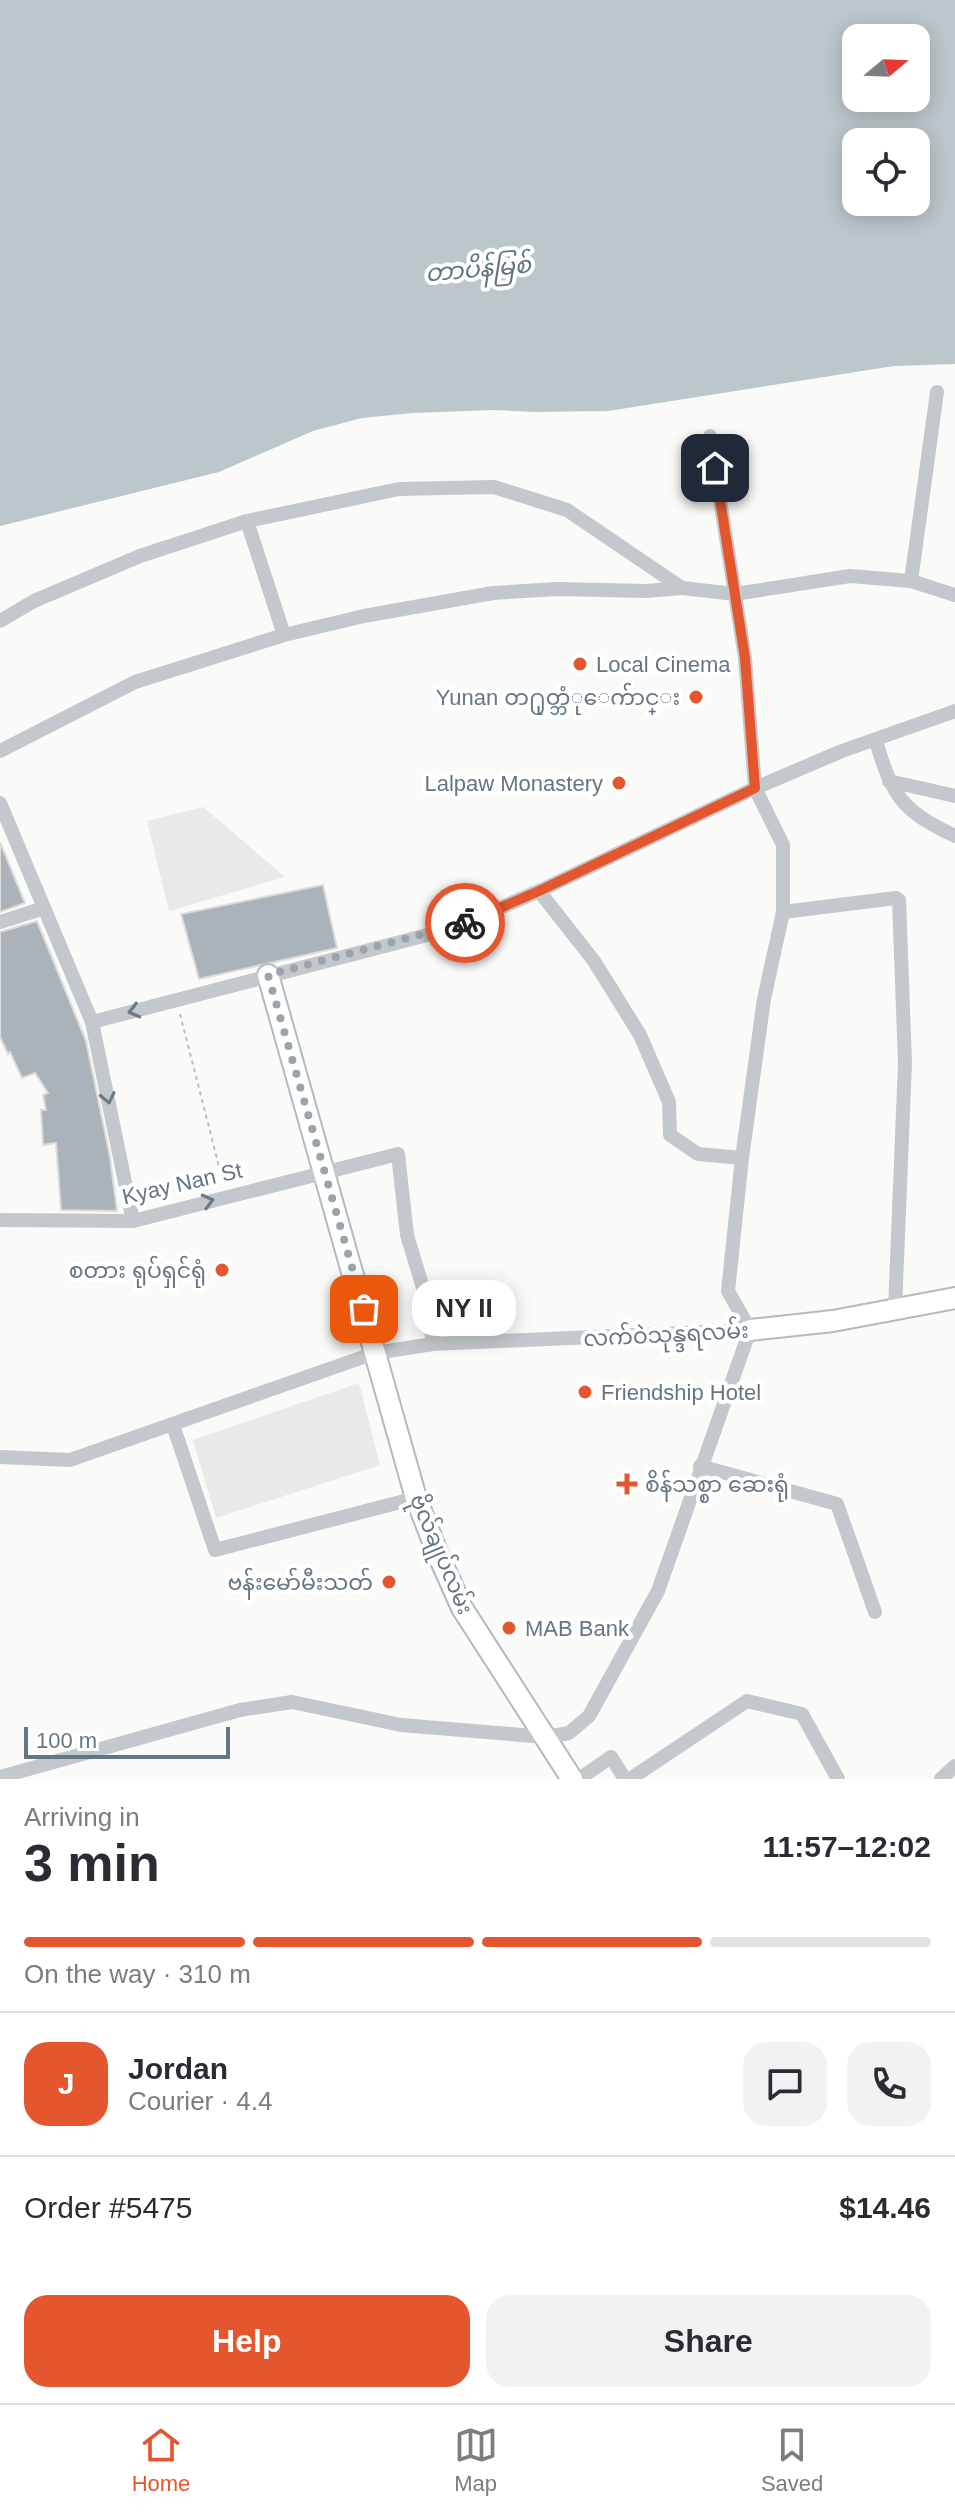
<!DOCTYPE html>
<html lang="en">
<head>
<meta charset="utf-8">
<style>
  body { margin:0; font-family:Helvetica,"Noto Sans Myanmar",sans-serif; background:#f2f2f3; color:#2b2b33; height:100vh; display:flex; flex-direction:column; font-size:30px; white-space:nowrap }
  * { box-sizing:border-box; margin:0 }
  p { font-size:26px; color:#7c7c81 }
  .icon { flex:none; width:44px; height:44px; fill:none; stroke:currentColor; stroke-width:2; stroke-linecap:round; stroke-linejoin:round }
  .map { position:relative; height:1779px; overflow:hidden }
  .panel { display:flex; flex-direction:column; background:#fff; flex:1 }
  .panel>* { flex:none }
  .needle { width:52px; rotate:71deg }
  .fabs { position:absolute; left:842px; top:24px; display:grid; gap:16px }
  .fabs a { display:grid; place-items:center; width:88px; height:88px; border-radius:16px; background:#fff; box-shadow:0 4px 20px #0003; font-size:40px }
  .scale { position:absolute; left:24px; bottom:20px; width:206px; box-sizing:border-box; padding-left:8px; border:4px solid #657683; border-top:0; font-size:22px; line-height:28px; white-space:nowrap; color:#657683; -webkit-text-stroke:6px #fff; paint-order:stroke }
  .pin { position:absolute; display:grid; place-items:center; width:68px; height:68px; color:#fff; margin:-34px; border-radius:16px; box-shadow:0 4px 12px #0006 }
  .courier { position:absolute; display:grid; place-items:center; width:80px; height:80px; margin:-40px; border:6px solid #e4572e; border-radius:50%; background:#fff; color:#222; box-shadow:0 2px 10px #0007 }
  .bubble { position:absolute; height:56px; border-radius:24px; background:#fff; box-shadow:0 4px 20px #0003; font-size:26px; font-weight:700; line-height:56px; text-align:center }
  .summary em { font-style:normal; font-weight:700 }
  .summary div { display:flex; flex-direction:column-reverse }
  .summary { display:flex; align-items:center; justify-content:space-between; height:136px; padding:0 24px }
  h1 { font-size:52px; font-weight:700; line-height:60px }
  .bar { display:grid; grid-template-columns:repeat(4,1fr); gap:12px 8px; align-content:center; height:96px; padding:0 24px }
  .bar i { height:10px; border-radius:6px; background:#e1e1e2 }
  .bar .selected { background:#e4572e }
  .bar p { grid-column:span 4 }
  .line { display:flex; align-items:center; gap:20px; padding:0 24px; border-top:2px solid #e1e1e2 }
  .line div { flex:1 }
  .round { display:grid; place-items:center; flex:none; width:84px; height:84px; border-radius:24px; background:#f2f2f3 }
  .primary-button { display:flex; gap:16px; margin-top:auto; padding:16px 24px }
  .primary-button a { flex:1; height:92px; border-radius:24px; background:#e4572e; color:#fff; font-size:32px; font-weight:700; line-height:92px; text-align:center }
  .primary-button a+a { background:#f2f2f3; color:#2b2b33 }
  .tab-bar { display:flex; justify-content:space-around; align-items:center; height:112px; border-top:2px solid #e1e1e2; background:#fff; font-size:22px; color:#7c7c81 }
  .tab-bar a { display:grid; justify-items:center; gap:4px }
  .tab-bar .selected { color:#e4572e }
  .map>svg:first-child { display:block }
</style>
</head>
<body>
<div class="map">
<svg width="955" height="1779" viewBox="0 0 955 1779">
  <rect width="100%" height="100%" fill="#fafaf8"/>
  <g fill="#e8e9e9">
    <polygon points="203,807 285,877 169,911 147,821"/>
    <polygon points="359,1383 380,1465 216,1518 193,1440"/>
  </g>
  <path fill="#bbc7cb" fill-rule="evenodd" d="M0,0H955V364L894,366L608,411L535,412L495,410L412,413L362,418L313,431L219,472L0,526ZM856,38H916V98H856ZM856,142H916V202H856Z"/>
  <g fill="#aab3b9" stroke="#dcdcda" stroke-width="2">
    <polygon points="0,842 25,903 0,912"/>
    <polygon points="323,885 337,948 199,979 181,914"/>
    <polygon points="37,921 86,1041 110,1157 117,1211 61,1210 56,1143 43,1145 41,1110 46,1110 43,1095 48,1093 35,1073 22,1078 10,1052 8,1054 0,1037 0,932"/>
  </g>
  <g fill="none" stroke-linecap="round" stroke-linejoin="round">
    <defs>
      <g id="secondary">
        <polyline points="268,975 416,1498 437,1552 462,1608 572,1779"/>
        <polyline points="750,1330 833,1321 955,1298"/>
      </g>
    </defs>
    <use href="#secondary" stroke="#b3babf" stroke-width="24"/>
    <polyline stroke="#bbbfc2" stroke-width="2" stroke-dasharray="4 4" stroke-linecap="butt" points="180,1014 223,1182"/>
    <g stroke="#c3c8cc" stroke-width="14">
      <polyline points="710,436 745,658 755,788 783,845 783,912 764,999 742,1158 728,1291 750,1330"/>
      <polyline points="247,521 284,635"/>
      <polyline points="911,581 937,392"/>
      <polyline points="0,621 34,601 140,556 247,521 399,489 494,487 567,510 682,588 735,594 850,576 911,581 955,595"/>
      <path d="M876,741C892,796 902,811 955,836"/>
      <polyline points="0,751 135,682 284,635 364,616 493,593 557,589 646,591 682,588"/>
      <polyline points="889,781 955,796"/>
      <polyline points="0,803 92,1022 133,1221"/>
      <polyline points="539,891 594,961 640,1035 669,1102 670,1135 698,1154 742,1158"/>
      <polyline points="783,912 896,898 899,900 905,1063 895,1309"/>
      <polyline points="0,922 44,908"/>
      <polyline points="92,1022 454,928 539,891 755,788 842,751 955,711"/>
      <polyline points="0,1220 133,1221 398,1154 407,1235 427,1301 433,1344"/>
      <polyline points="173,1425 215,1550 416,1498"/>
      <polyline points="0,1457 70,1460 375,1353 433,1344 750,1330"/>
      <polyline points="700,1466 837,1504 875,1612"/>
      <polyline points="0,1777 240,1710 292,1702 401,1725 546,1737 569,1733 589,1716 658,1591 750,1330"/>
      <polyline points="579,1779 611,1757 625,1779"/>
      <polyline points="630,1779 747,1701 802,1714 838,1779"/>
      <polyline points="941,1779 955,1766"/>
    </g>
    <use href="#secondary" stroke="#fff" stroke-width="20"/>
  </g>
  <defs><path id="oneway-chevron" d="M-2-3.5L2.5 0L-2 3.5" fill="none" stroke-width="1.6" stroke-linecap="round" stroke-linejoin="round" transform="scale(2)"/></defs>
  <g stroke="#6a7a87">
    <use href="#oneway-chevron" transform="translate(134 1011) rotate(166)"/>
    <use href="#oneway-chevron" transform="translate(108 1098) rotate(78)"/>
    <use href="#oneway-chevron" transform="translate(208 1201) rotate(-15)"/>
  </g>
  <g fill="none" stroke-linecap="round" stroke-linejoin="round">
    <polyline stroke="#99a4ac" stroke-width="8" stroke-dasharray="0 14.4" points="364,1309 268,975 465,923"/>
    <polyline stroke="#e4572e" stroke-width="10" points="465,923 539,891 755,788 745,658 715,468"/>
  </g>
  <g fill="#e4572e" stroke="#fff" stroke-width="3">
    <circle cx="580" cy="664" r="8"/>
    <circle cx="696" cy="697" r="8"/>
    <circle cx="619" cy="783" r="8"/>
    <circle cx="222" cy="1270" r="8"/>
    <circle cx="585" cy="1392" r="8"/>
    <path d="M623 1472h8v8h8v8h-8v8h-8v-8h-8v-8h8z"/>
    <circle cx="389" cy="1582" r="8"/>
    <circle cx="509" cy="1628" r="8"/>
  </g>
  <g text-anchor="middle" stroke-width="8" stroke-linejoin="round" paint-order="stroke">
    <g font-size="22" fill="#657683" stroke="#fff" text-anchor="start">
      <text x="596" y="672">Local Cinema</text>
      <text x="680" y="705" text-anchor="end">Yunan တ႐ုတ္ဘံုေက်ာင္း</text>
      <text x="603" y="791" text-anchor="end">Lalpaw Monastery</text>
      <text x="206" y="1278" text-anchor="end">စတား ရုပ်ရှင်ရုံ</text>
      <text x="601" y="1400">Friendship Hotel</text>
      <text x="645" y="1492">စိန်သစ္စာ ဆေးရုံ</text>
      <text x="373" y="1590" text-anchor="end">ဗန်းမော်မီးသတ်</text>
      <text x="525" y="1636">MAB Bank</text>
    </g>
    <g font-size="22" fill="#657683" stroke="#fff">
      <text transform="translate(182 1183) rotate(-13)" y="8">Kyay Nan St</text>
      <text transform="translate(666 1334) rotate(-3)" y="8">လက်ဝဲသုန္ဒရလမ်း</text>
      <text transform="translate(442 1554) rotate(67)" y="8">ဗိုလ်ချုပ်လမ်း</text>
    </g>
    <g font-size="24" font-style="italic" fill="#60757c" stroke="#fff">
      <text transform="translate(478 269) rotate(-5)" y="8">တာပိန်မြစ်</text>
    </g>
  </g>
</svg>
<div class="fabs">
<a><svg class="needle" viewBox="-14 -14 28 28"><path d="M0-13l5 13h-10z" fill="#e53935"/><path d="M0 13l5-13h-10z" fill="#7c7c81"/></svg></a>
<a><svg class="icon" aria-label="locate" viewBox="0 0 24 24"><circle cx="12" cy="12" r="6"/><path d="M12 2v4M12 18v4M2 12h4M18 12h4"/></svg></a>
</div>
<div class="scale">100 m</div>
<div class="pin" style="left:364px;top:1309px;background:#ea580c"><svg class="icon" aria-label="bag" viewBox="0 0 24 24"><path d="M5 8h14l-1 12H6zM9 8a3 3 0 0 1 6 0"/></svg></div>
<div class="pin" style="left:715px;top:468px;background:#1f2937"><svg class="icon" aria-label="home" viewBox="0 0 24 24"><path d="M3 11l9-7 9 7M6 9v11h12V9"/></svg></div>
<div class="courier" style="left:465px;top:923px"><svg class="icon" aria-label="bike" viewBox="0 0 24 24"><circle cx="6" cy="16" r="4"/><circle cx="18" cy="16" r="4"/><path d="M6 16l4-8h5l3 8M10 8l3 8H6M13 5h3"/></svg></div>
<div class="bubble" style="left:412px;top:1280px;width:104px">NY II</div>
</div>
<section class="panel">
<div class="summary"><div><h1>3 min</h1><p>Arriving in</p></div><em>11:57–12:02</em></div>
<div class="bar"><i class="selected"></i><i class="selected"></i><i class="selected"></i><i></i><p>On the way · 310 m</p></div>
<div class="line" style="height:144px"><b class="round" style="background:#e4572e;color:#fff">J</b><div><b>Jordan</b><p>Courier · 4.4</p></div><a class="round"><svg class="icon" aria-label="chat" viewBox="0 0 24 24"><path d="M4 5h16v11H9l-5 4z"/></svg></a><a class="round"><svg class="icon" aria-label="phone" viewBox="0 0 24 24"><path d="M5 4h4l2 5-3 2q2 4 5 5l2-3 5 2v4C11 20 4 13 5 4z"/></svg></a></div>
<div class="line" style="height:104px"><div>Order #5475</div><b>$14.46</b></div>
<div class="primary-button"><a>Help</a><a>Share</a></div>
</section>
<nav class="tab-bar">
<a class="selected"><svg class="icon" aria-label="home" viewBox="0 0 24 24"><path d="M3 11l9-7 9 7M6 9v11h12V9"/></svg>Home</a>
<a><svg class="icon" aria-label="map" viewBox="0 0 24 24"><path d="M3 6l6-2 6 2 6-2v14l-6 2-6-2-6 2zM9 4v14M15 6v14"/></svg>Map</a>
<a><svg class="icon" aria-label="saved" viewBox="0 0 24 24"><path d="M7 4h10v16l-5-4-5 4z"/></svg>Saved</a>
</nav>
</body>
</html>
